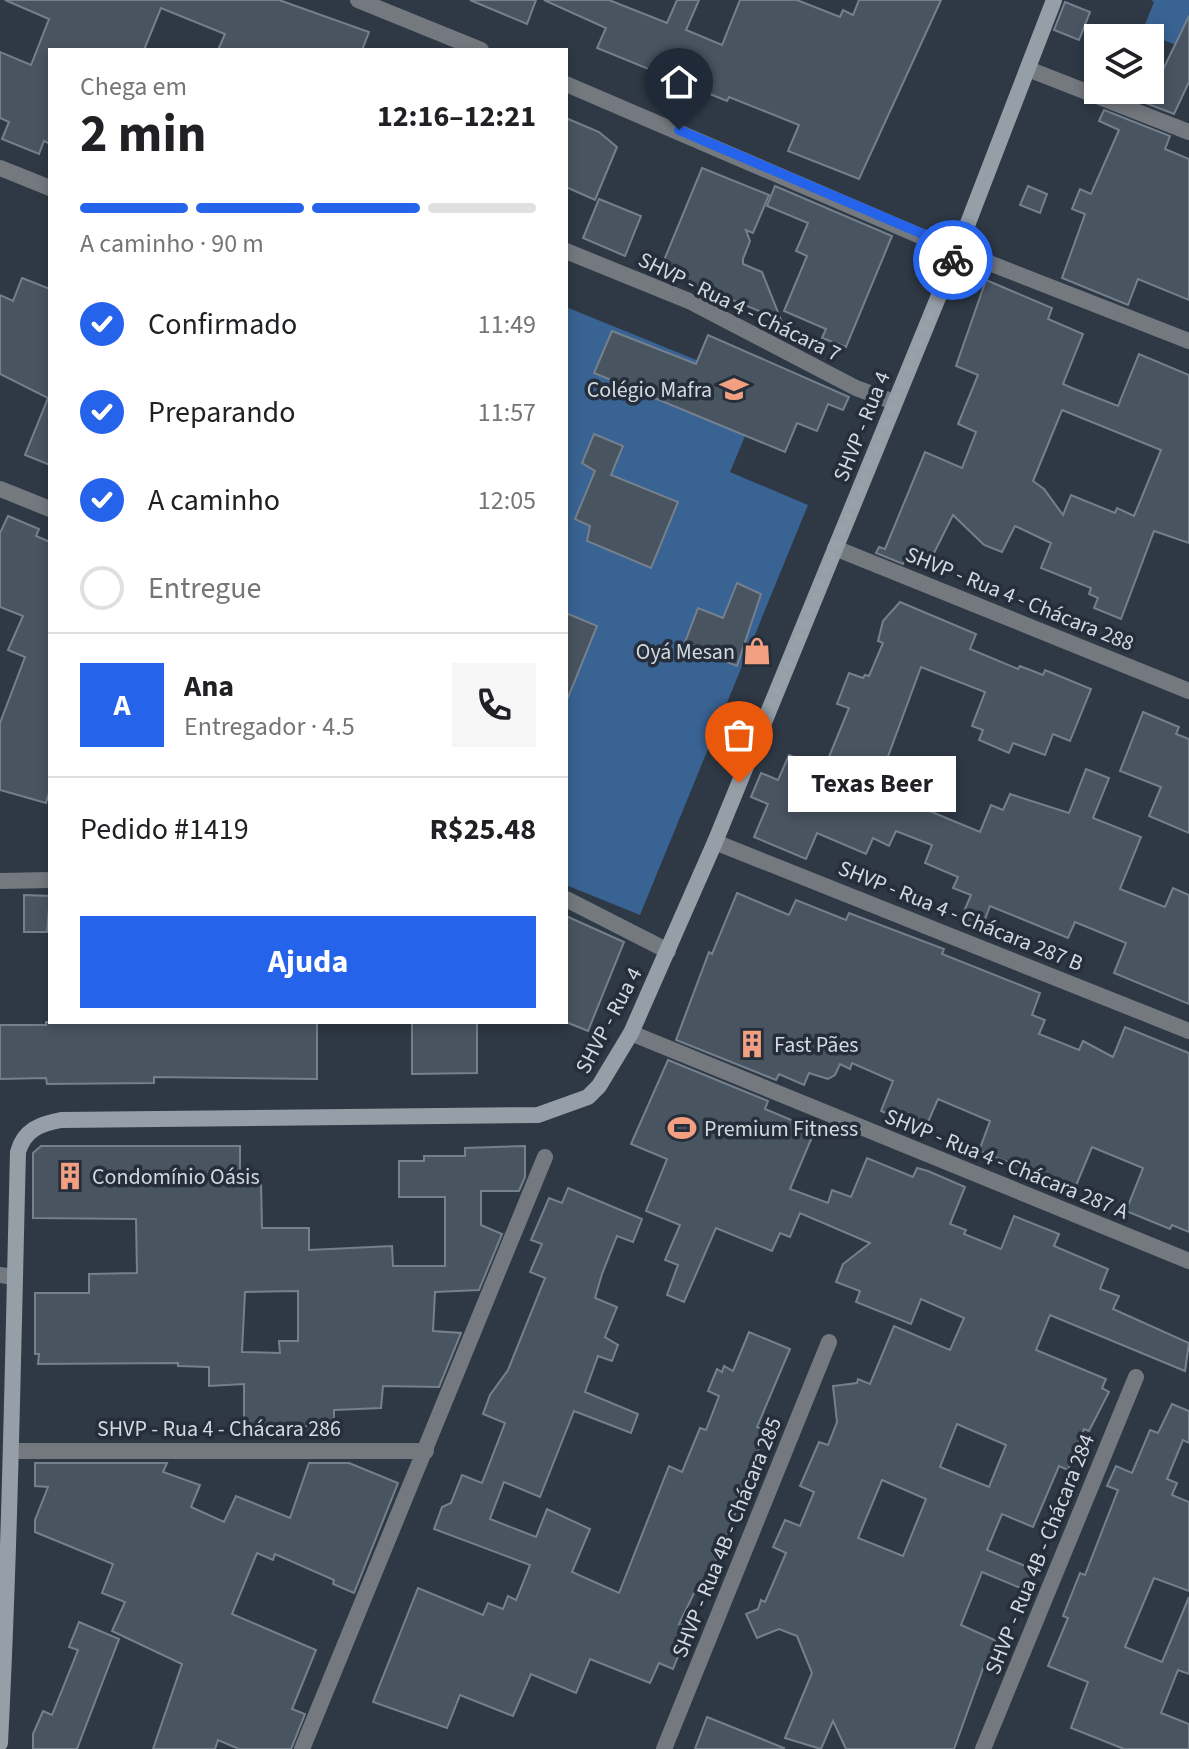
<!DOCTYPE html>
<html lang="pt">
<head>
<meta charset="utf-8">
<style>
  body { margin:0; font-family:"Source Sans 3",sans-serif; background:#f6f6f6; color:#202124; height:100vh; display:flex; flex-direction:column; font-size:30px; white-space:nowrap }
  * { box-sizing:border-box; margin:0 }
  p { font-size:26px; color:#757577 }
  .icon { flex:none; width:44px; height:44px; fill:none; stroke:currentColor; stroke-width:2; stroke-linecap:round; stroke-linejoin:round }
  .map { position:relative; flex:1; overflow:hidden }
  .panel { position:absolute; left:48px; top:48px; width:520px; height:976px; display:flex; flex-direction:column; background:#fff; border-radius:0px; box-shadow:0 4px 12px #0003 }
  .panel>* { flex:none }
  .buttons { position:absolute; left:1084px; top:24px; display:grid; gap:16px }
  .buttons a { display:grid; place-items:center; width:80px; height:80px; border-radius:0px; background:#fff; box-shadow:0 4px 12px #0003; font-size:40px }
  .pin { position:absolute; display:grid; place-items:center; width:68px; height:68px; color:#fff; margin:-82px -34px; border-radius:50% 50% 50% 0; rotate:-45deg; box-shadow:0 0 8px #0007 }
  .pin .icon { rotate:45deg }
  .courier { position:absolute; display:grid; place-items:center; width:80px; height:80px; margin:-40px; border:6px solid #2563eb; border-radius:50%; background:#fff; color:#222; box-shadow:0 2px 10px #0007 }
  .bubble { position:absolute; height:56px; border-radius:0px; background:#fff; box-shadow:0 4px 12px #0003; font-size:26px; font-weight:700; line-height:56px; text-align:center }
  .overview em { font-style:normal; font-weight:700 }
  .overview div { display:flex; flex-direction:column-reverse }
  .overview { display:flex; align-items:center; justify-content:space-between; height:136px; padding:0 32px }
  h1 { font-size:52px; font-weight:700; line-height:60px }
  .bar { display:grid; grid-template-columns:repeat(4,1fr); gap:12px 8px; align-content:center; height:96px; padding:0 32px }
  .bar i { height:10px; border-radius:6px; background:#e0e0e0 }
  .bar .selected { background:#2563eb }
  .bar p { grid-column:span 4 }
  .line { display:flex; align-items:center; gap:20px; padding:0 32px; border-top:2px solid #e0e0e0 }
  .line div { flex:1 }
  .round { display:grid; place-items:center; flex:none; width:84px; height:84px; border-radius:0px; background:#f6f6f6 }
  ol { padding:0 32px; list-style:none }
  li { display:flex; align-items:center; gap:24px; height:88px }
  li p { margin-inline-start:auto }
  li .icon { padding:8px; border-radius:50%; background:#2563eb; color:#fff; stroke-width:4 }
  li:last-child { color:#757577 }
  li i { width:44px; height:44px; border:4px solid #e0e0e0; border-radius:50% }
  .primary-button { display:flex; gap:16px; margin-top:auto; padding:16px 32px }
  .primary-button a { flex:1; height:92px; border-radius:0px; background:#2563eb; color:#fff; font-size:32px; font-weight:700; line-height:92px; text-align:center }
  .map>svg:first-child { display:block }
</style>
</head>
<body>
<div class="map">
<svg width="1189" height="1749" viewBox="0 0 1189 1749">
  <rect width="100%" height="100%" fill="#2e3945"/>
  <g fill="#396393">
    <polygon points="1151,0 1189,0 1189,50 1142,32 1154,2"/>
    <polygon points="566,307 765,388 730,472 808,505 640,915 566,885"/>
  </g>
  <g fill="#495461" stroke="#75808e" stroke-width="2" fill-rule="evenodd">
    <polygon points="5,0 279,0 369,32 362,50 218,50 225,34 161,8 144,50 50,50 50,144 44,141 39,154 2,139 9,122 0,118 0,52 31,65 49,19"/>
    <polygon points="470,0 536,0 527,24"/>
    <polygon points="544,0 609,0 667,23 677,0 699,0 686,30 722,45 740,0 797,0 840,17 843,10 853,15 859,0 941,0 859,179 788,151 799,125 729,97 727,101 597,48 606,28"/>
    <polygon points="1065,2 1090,12 1079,40 1054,30"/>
    <polygon points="1189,16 1189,82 1174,114 1112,90 1150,90 1150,74 1159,78"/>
    <polygon points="1104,110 1170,136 1165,149 1189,159 1189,300 1138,279 1128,305 1062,278 1085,214 1072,209 1080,189 1091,194 1119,130 1099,121"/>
    <polygon points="566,118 599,132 617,147 595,200 566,187"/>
    <polygon points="702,168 769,195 753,233 746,230 750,241 743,259 743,264 762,272 781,320 660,270"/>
    <polygon points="775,186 892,236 846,347 822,338 826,329 784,311 807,256 796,251 808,223 767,206"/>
    <polygon points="1028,186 1047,194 1040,213 1020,205"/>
    <polygon points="599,199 641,216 625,256 583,238"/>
    <polygon points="22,278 50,289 50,465 25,455 48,398 0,374 0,295 13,301"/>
    <path d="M986,280L1052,308L1048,319L1083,334L1063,384L1072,388L1118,406L1139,354L1189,375V543L1154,531L1121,619L1094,608L1098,598L1089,594L1091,588L1041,568L1051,543L1015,526L1002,552L984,545L953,515L931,559L909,550L903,564L876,553L879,547L885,549L925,452L962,468L976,432L958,424L978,375L956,366ZM1062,410L1161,450L1134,516L1117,508L1115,513L1071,495L1063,515L1044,489L1033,481Z"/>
    <polygon points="612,331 696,364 708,335 849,397 843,410 828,404 817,431 797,423 785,452 594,373"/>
    <polygon points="594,434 623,446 611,475 678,502 651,568 587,541 590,526 575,519 595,471 582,463"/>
    <polygon points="8,516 39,529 36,536 50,542 50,789 46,803 0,790 0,723 25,657 8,650 23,616 0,607 0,533"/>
    <polygon points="737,583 761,594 737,666 684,645 698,608 723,618"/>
    <polygon points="900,602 976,634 970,649 1018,669 1020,666 1043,675 1045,670 1091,689 1070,741 1053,734 1045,755 1013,743 1009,753 979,740 983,730 972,726 985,692 921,667 876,789 980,832 991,805 1003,810 1010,794 1069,813 1086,769 1109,778 1093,818 1141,837 1120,889 1165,907 1173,888 1189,895 1189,1004 1114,973 1126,943 1075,922 1068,938 990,906 981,930 960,921 971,895 953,888 958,877 925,863 932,845 896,831 889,846 873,838 866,854 817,833 806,859 754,837 768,804 751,797 761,773 778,780 789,755 824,769 849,708 837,704 849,673 863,678 865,675 869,676 883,643 878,641 883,621"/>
    <polygon points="566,613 597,626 567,700 566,700"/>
    <polygon points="1143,712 1179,727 1176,734 1189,739 1189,833 1149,816 1161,787 1120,771"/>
    <polygon points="737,893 789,915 796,900 846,920 849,913 944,949 942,954 1040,993 1032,1015 1045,1020 1039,1034 1079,1050 1083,1041 1113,1057 1125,1027 1189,1053 1189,1232 1172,1225 1170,1229 1126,1211 1143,1168 1092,1147 1075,1188 979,1151 990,1121 938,1099 925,1129 881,1111 893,1081 852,1063 850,1069 840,1064 835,1075 828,1079 809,1073 804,1085 779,1074 776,1080 676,1040 709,952 712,954"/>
    <polygon points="24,895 50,896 47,932 24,932"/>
    <polygon points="566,916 624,942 588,1031 566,1022"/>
    <polygon points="46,1022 317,1022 317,1079 154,1077 154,1083 47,1084 46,1078 0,1079 0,1025 46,1025"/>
    <polygon points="412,1022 477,1022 477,1073 412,1074"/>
    <path d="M668,1060L768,1101L765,1109L815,1130L790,1189L828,1203L832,1190L851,1197L867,1158L913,1177L917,1168L928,1171L965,1187L950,1224L966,1230L964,1234L1001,1249L1014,1216L1059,1234L1054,1246L1108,1269L1100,1289L1119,1296L1113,1309L1189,1343L1185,1371L1050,1315L1036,1350L1106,1379L1102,1388L1109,1392L1089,1431L1084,1429L1068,1470L1059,1466L1033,1527L1002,1514L987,1550L1037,1571L1030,1592L982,1572L961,1625L999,1642L990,1665L985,1663L954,1749H846L833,1721L821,1749L785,1738L812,1673L797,1636L779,1629L757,1638L746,1614L758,1609L761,1600L765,1602L786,1553L773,1547L785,1520L800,1526L814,1492L800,1486L819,1442L828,1445L837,1422L833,1386L857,1383L858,1379L870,1384L894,1326L950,1350L964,1318L921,1299L911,1324L856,1302L860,1291L836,1282L843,1264L870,1243L800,1213L790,1237L780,1233L772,1251L716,1228L684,1302L667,1295L678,1265L665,1260L680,1225L646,1211L667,1159L631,1144ZM957,1424L1006,1445L989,1487L940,1467ZM882,1480L926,1499L903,1556L858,1538Z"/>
    <path d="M41,1146H240V1183H261L262,1228H309V1250L392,1246L393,1266H445V1197H399V1161H424V1156H465V1148L525,1146V1177L519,1191H481V1225L502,1234L479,1290L435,1292L433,1331L461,1333L439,1387L383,1386L381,1408L334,1410V1426H244V1384L209,1386V1367L178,1366V1363L38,1364L39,1354H35V1293H89V1274L137,1273L136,1219L33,1218V1153ZM298,1291V1341H279L280,1353L242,1352L245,1292Z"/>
    <polygon points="568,1188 642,1219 633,1242 617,1236 602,1274 595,1298 617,1307 605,1337 618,1345 612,1361 598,1356 585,1392 638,1414 631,1433 574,1411 540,1497 504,1482 490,1519 536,1537 547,1509 590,1529 572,1572 619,1593 669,1466 682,1472 700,1428 706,1430 719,1396 708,1391 717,1369 722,1372 724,1366 733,1371 749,1332 790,1349 757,1427 767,1431 738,1494 732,1513 735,1514 705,1588 698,1585 679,1624 689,1628 673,1669 659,1663 650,1683 590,1659 576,1693 531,1674 513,1716 460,1695 447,1728 373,1702 418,1588 483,1615 488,1603 503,1609 508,1596 516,1600 530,1565 434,1529 442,1507 451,1503 462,1475 482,1483 505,1423 483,1414 490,1395 508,1370 545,1278 530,1272 542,1244 531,1240 549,1198 562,1203"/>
    <polygon points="1172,1404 1189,1411 1189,1443 1183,1440 1167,1479 1177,1483 1172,1495 1189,1502 1189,1591 1154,1578 1125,1647 1162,1662 1189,1597 1189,1674 1178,1670 1161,1713 1189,1724 1189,1749 1124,1749 1071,1728 1088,1682 1048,1666 1068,1618 1063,1616 1080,1573 1085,1575 1118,1490 1107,1486 1116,1466 1132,1473 1150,1430 1158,1433"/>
    <polygon points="35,1463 167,1463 163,1472 200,1485 191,1507 224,1522 236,1496 290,1518 309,1463 349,1463 398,1483 354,1593 333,1584 334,1580 275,1554 273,1560 257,1553 232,1614 316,1650 292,1709 305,1714 291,1749 239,1749 218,1740 215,1749 153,1749 182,1664 112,1631 125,1602 102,1593 113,1564 35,1532 35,1520 48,1487 35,1486"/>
    <polygon points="79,1622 119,1639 77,1749 33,1749 33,1734 43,1711 52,1715 78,1650 69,1647"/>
    <polygon points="707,1717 784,1748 783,1749 695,1749"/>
  </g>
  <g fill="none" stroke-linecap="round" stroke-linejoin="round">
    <g stroke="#74797f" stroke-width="16">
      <polyline points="358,0 481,50"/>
      <polyline points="1028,69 1189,132"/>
      <polyline points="566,84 920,236 1189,341"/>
      <polyline points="0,168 50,188"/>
      <polyline points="566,251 689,301 856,388 894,402"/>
      <polyline points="0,489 50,509"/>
      <polyline points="835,548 1189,691"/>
      <polyline points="715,842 1189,1031"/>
      <polyline points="0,881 50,880"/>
      <polyline points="566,899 668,951"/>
      <polyline points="631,1033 1189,1261"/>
      <polyline points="0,1275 13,1277"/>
      <polyline points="12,1451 426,1451"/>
      <polyline points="302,1749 545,1157"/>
      <polyline points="664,1749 829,1342"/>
      <polyline points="983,1749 1136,1377"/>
    </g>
    <path stroke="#969ea8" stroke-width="16" d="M0,1743C10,1546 13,1349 18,1152C24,1130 40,1124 61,1120L538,1115L588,1097L599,1086L631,1033L715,842L958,249L1054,0"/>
  </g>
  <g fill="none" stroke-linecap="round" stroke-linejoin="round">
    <polyline stroke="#99a1aa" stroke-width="8" stroke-dasharray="0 14.4" points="739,783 953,260"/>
    <polyline stroke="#2563eb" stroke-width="10" points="679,130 958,249 953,260"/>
  </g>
  <defs>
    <symbol id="school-bare" viewBox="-9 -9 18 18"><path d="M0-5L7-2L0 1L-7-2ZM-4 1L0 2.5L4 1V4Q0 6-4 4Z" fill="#f2a080" stroke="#252e3a" stroke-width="2.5" paint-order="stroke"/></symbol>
    <symbol id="shop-bare" viewBox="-9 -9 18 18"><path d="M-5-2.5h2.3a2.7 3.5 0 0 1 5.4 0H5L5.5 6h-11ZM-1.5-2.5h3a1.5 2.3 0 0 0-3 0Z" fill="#f2a080" stroke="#252e3a" stroke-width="2.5" paint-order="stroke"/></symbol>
    <symbol id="building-bare" viewBox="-9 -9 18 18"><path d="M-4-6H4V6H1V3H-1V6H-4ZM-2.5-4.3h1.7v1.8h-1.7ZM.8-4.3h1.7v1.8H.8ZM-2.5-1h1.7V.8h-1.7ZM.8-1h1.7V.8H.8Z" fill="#f2a080" stroke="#252e3a" stroke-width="2.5" paint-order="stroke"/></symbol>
    <symbol id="stadium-bare" viewBox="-9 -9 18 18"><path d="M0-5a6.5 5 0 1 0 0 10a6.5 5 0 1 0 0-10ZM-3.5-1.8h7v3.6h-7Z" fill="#f2a080" stroke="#252e3a" stroke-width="2.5" paint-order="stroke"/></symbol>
  </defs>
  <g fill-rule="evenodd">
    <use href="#school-bare" x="714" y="369" width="40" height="40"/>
    <use href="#shop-bare" x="737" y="631" width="40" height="40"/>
    <use href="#building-bare" x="732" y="1024" width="40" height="40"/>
    <use href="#stadium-bare" x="662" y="1108" width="40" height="40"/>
    <use href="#building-bare" x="50" y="1156" width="40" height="40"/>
  </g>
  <g text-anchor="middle" stroke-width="7" stroke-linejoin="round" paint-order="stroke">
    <g font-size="22" fill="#d2d9e0" stroke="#252e3a">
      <text transform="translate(740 306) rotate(26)" y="8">SHVP - Rua 4 - Chácara 7</text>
      <text transform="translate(861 426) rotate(-68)" y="8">SHVP - Rua 4</text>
      <text transform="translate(1020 598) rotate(22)" y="8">SHVP - Rua 4 - Chácara 288</text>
      <text transform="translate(961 915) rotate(22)" y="8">SHVP - Rua 4 - Chácara 287 B</text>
      <text transform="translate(608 1020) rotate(-62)" y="8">SHVP - Rua 4</text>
      <text transform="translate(1007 1163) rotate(22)" y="8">SHVP - Rua 4 - Chácara 287 A</text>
      <text x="219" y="1436">SHVP - Rua 4 - Chácara 286</text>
      <text transform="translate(726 1537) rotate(-68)" y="8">SHVP - Rua 4B - Chácara 285</text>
      <text transform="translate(1039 1554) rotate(-68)" y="8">SHVP - Rua 4B - Chácara 284</text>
    </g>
    <g font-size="22" fill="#d2d9e0" stroke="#252e3a" text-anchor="start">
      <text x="712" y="397" text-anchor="end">Colégio Mafra</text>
      <text x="735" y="659" text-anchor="end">Oyá Mesan</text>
      <text x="774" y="1052">Fast Pães</text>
      <text x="704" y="1136">Premium Fitness</text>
      <text x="92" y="1184">Condomínio Oásis</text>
    </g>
  </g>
</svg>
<div class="buttons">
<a><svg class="icon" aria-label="layers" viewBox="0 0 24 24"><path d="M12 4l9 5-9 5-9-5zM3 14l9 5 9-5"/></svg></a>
</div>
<div class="pin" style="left:739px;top:783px;background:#ea580c"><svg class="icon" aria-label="bag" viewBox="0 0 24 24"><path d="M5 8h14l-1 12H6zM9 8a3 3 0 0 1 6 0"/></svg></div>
<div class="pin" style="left:679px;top:130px;background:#1f2937"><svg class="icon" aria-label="home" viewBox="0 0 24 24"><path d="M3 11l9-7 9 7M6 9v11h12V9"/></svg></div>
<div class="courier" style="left:953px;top:260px"><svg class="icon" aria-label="bike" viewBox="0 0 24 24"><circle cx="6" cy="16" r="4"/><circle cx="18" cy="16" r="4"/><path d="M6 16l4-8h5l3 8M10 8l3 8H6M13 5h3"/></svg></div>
<div class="bubble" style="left:788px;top:756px;width:168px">Texas Beer</div>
<section class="panel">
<div class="overview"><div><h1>2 min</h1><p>Chega em</p></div><em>12:16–12:21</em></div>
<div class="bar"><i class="selected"></i><i class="selected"></i><i class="selected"></i><i></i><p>A caminho · 90 m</p></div>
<ol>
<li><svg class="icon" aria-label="check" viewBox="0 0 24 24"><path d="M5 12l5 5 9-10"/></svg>Confirmado<p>11:49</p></li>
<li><svg class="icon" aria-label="check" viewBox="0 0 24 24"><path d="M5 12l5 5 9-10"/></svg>Preparando<p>11:57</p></li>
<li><svg class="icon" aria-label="check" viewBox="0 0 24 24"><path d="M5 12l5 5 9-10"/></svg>A caminho<p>12:05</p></li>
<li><i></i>Entregue</li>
</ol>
<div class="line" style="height:144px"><b class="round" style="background:#2563eb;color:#fff">A</b><div><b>Ana</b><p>Entregador · 4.5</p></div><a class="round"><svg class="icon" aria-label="phone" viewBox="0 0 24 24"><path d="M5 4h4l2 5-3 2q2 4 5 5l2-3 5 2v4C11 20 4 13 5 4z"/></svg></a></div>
<div class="line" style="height:104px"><div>Pedido #1419</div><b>R$25.48</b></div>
<div class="primary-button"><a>Ajuda</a></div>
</section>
</div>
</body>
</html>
